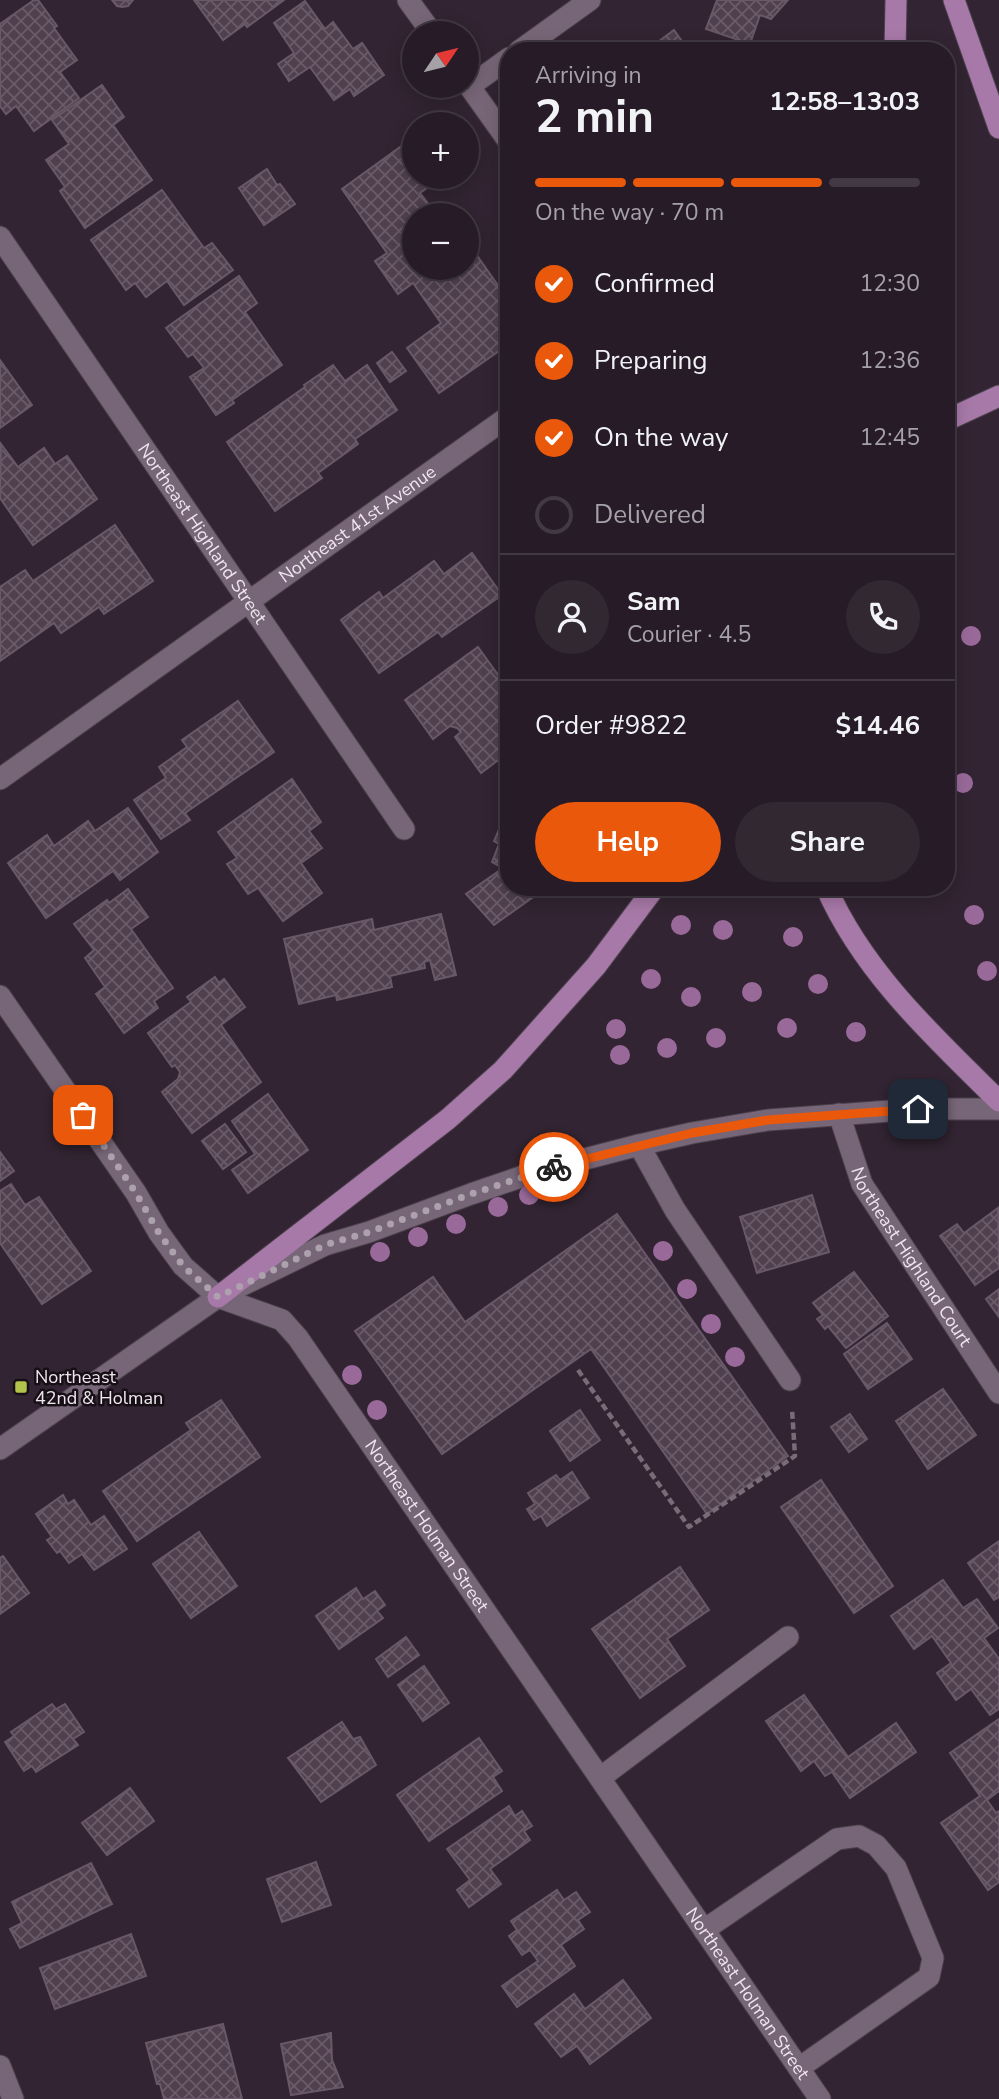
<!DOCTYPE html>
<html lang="en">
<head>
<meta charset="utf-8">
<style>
  body { margin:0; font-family:"Nunito Sans",sans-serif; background:#322832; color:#f1f3f6; height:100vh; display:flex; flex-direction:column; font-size:26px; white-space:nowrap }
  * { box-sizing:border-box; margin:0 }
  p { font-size:23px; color:#a4a1a7 }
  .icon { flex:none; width:38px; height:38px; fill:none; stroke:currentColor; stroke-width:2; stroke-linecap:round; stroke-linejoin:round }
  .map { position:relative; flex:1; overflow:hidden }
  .sheet { position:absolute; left:500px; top:42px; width:455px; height:854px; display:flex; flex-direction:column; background:#261b26; border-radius:28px; box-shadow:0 4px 18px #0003,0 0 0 2px #423943 }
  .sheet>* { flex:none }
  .needle { width:46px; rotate:55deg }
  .tools { position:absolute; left:402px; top:21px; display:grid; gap:14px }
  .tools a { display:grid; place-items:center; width:77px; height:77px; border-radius:50%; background:#261b26; box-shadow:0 4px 18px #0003,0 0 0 2px #423943; font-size:35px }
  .pin { position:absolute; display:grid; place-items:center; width:60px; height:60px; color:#fff; margin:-30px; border-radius:14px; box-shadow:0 4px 10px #0006 }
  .courier { position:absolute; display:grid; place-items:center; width:70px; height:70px; margin:-35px; border:5px solid #ea580c; border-radius:50%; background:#fff; color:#222; box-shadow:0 2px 9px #0007 }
  .headline em { font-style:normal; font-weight:700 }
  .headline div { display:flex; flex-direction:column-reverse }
  .headline { display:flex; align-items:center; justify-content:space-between; height:119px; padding:0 35px }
  h1 { font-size:46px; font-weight:700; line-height:52px }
  .bar { display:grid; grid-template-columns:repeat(4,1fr); gap:10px 7px; align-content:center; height:84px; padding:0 35px }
  .bar i { height:9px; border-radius:5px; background:#423943 }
  .bar .selected { background:#ea580c }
  .bar p { grid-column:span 4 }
  .line { display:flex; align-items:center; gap:18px; padding:0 35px; border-top:2px solid #423943 }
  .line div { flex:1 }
  .round { display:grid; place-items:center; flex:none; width:74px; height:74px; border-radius:37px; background:#322832 }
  ol { padding:0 35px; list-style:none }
  li { display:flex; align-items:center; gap:21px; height:77px }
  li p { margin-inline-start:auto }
  li .icon { padding:7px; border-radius:50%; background:#ea580c; color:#fff; stroke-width:4 }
  li:last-child { color:#a4a1a7 }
  li i { width:38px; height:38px; border:4px solid #423943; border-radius:50% }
  .button { display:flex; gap:14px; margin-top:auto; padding:14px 35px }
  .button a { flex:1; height:80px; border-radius:42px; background:#ea580c; color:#fff; font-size:28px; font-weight:700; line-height:80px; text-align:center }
  .button a+a { background:#322832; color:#f1f3f6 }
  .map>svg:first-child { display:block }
</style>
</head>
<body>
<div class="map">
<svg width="999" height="2099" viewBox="0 0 999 2099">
  <defs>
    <pattern id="building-cross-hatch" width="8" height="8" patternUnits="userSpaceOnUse" patternTransform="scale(1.75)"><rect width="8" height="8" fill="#50404f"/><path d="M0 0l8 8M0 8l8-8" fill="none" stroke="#6a5b69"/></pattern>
  </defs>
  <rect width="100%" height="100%" fill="#322432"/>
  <g fill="url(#building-cross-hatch)" stroke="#685868" stroke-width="2">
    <polygon points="34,0 38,0 57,26 54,28 77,60 60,72 79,98 34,131 16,106 6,114 0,106 0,24"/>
    <polygon points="112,0 133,0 128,6 122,7 117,6"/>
    <polygon points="194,0 284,0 247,27 245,24 223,40"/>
    <polygon points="717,0 788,0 771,19 760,15 750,44 706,29"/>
    <polygon points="305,1 325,29 333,22 353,49 362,43 384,75 354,96 350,89 334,100 310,67 289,81 278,64 294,53 274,23"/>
    <polygon points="674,30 689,51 646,51"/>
    <polygon points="102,85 124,117 113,125 152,180 85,228 60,191 65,187 46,160 69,144 52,120"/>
    <polygon points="403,145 415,161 415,177 425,177 431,185 420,193 437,215 415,215 415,268 467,268 467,235 472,242 469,244 504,294 501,296 509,308 509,344 439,393 407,348 441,323 413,283 398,294 375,261 387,253 342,189"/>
    <polygon points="267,169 277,185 280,184 295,204 264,225 239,188"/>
    <polygon points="162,190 204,248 212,243 233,270 184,305 167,281 146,297 135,283 126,290 91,240"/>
    <polygon points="239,276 257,303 245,312 282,365 232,400 234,403 216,415 190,377 204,368 193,354 188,357 166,328"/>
    <polygon points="392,352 406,371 390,382 377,363"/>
    <polygon points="0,360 32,405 0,428"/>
    <polygon points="333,365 345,381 367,365 397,410 355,439 358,444 318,473 322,478 275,511 227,442 305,387 304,385"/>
    <polygon points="1,444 18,467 44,448 55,464 67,456 97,499 33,545 0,498"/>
    <polygon points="115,525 153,581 104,614 99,607 61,633 54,623 0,661 0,587 25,570 33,581"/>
    <polygon points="509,531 509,550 500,537"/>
    <polygon points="472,553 502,595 442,637 438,632 379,673 341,620 379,592 383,598 434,561 444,574"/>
    <polygon points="478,647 509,690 509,752 481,773 455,737 461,732 457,728 450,726 433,739 405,700"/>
    <polygon points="238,701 274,752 185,813 190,820 161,839 134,800 166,778 159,767 187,747 182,740"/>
    <polygon points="292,779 321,822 309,831 322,848 301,863 322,893 283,921 258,888 248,894 227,864 237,858 218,832"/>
    <polygon points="509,807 509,887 535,887 531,890 536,895 494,925 466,894 503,868 492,862 499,844 494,841"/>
    <polygon points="128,808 158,852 120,880 113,871 46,918 8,863 47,835 54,846 88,821 95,831"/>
    <polygon points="128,889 148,917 131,929 173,988 154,1001 158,1008 124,1033 96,994 105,987 85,958 94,950 74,924 107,900 109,903"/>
    <polygon points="441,914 456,975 435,980 430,960 424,962 425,968 390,976 392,987 337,1000 336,995 299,1004 284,939 372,919 374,930"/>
    <polygon points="215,977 219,983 224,979 245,1007 221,1025 261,1082 192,1133 162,1092 178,1079 180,1072 175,1065 172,1067 148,1033 191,1002 187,997"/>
    <polygon points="268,1094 308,1150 248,1193 232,1170 255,1154 232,1121"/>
    <polygon points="225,1124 246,1152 223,1169 202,1141"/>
    <polygon points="0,1152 14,1171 0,1181"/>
    <polygon points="11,1184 25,1205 39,1197 91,1271 42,1304 0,1243 0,1191"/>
    <polygon points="812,1195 829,1252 757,1273 740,1217"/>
    <polygon points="998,1208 999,1268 975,1285 940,1236 957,1224 964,1233"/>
    <polygon points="617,1214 788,1456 707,1514 591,1349 442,1454 355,1331 433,1277 465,1322"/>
    <polygon points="854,1272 888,1316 846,1348 828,1326 825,1329 817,1319 823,1315 813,1303"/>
    <polygon points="999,1289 999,1317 986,1299"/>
    <polygon points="887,1323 912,1359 868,1389 844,1354"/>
    <polygon points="943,1389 976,1435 928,1469 896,1421"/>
    <polygon points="221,1400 260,1457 137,1541 103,1491 191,1430 186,1423"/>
    <polygon points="580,1410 600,1440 570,1461 550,1431"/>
    <polygon points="850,1414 867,1439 849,1452 831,1427"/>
    <polygon points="572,1472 589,1498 547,1526 541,1516 534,1520 527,1509 535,1504 528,1493 556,1475 560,1480"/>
    <polygon points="821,1480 893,1586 854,1613 781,1507"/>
    <polygon points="63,1495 68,1504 74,1500 91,1525 104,1516 127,1549 94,1570 82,1554 69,1563 60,1551 57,1553 47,1540 52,1537 36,1514"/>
    <polygon points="199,1532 237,1586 191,1618 153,1564"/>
    <polygon points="999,1541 999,1597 994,1600 968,1563"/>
    <polygon points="3,1556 29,1593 0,1614 0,1558"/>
    <polygon points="680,1567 709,1610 667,1639 685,1666 640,1698 592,1629"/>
    <polygon points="943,1580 963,1608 977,1599 998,1628 984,1638 999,1659 999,1709 990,1715 971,1689 956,1700 937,1673 951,1663 932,1636 914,1649 891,1616"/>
    <polygon points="356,1588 363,1599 375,1591 385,1605 377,1611 383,1618 339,1649 316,1616"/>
    <polygon points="406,1637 419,1655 388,1677 376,1659"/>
    <polygon points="424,1666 449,1703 423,1721 398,1685"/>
    <polygon points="804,1695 848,1757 896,1723 916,1752 850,1798 832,1772 825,1776 814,1761 801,1771 766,1721"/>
    <polygon points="52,1704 56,1709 65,1704 84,1732 73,1739 78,1745 36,1772 32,1766 24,1771 5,1742 14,1736 11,1732"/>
    <polygon points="999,1719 999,1791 987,1800 996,1813 999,1811 999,1882 988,1890 941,1823 980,1796 950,1753"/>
    <polygon points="342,1722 353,1739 360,1737 376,1765 321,1802 288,1758"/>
    <polygon points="479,1738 502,1771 493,1777 502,1791 429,1841 397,1795"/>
    <polygon points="130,1788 154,1821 107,1855 82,1823"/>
    <polygon points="509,1806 515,1816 522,1811 532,1826 524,1831 530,1840 490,1869 501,1884 469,1907 457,1890 470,1880 447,1849"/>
    <polygon points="316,1862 331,1905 282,1922 267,1879"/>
    <polygon points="91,1863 112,1904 20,1948 10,1929 22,1923 12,1902"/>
    <polygon points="557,1890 564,1900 576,1892 590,1912 578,1920 584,1929 561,1945 575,1966 517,2007 502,1986 538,1961 530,1950 522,1955 509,1936 517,1930 511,1921"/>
    <polygon points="131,1934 146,1976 55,2009 40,1968"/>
    <polygon points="623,1980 651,2018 590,2064 577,2046 561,2057 535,2024 574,1994 585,2009"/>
    <polygon points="223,2024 242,2099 164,2099 160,2084 157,2084 146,2043"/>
    <polygon points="331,2033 332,2060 343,2087 291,2095 281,2044"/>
  </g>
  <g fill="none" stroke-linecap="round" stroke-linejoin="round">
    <defs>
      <g id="minor">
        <polyline points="408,0 432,33"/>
        <polyline points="519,51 590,0"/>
        <polyline points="467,83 509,142"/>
        <polyline points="470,86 509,58"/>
        <path id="s1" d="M0,237L404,829"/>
        <path id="s2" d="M0,779L509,416"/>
        <path id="s3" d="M0,996L136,1193L159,1233L183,1266L218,1297L282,1320L298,1338L820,2099"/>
        <path id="s4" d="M839,1114L862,1184L999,1393"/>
        <polyline points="639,1145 675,1210 790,1380"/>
        <polyline points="0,1449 218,1297 325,1245 369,1232 471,1194 535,1172 639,1145 692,1133 768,1120 917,1109 999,1109"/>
        <polyline points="600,1778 788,1637"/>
        <polyline points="704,1930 837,1839 859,1836 876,1845 896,1868 933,1958 929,1977 799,2068"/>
        <polyline points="0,2066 13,2099"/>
      </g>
      <g id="major">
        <polyline points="954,0 999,128"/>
        <polyline points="895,51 896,0"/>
        <polyline points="947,420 999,396"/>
        <path d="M826,887C863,972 934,1037 999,1101"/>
        <polyline points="218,1297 448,1119 503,1070 596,966 655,887"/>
      </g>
    </defs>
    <use href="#minor" stroke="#4d414d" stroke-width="23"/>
    <use href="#major" stroke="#4d414d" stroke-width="23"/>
    <polyline stroke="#796c79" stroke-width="4.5" stroke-dasharray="7 3.5" stroke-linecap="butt" points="578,1370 689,1527 795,1456 792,1409"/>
    <use href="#minor" stroke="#767" stroke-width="21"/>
    <use href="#major" stroke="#a779a8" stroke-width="21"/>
  </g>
  <g fill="#996a99">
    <circle cx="971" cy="636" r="10"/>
    <circle cx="963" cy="783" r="10"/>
    <circle cx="974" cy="915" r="10"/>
    <circle cx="681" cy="925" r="10"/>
    <circle cx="723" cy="930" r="10"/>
    <circle cx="793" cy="937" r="10"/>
    <circle cx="987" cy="971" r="10"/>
    <circle cx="651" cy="979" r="10"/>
    <circle cx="818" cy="984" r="10"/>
    <circle cx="752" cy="992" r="10"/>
    <circle cx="691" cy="997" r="10"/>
    <circle cx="787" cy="1028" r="10"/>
    <circle cx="616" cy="1029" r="10"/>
    <circle cx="856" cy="1032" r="10"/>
    <circle cx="716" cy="1038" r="10"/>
    <circle cx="667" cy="1048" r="10"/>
    <circle cx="620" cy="1055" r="10"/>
    <circle cx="529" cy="1195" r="10"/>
    <circle cx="498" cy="1207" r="10"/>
    <circle cx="456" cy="1224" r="10"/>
    <circle cx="418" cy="1237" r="10"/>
    <circle cx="663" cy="1251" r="10"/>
    <circle cx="380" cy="1252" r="10"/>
    <circle cx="687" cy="1289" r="10"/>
    <circle cx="711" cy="1324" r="10"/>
    <circle cx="735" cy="1357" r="10"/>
    <circle cx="352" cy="1375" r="10"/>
    <circle cx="377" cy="1410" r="10"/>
  </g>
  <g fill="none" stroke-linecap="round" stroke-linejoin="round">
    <polyline stroke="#ada1ad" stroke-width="7" stroke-dasharray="0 12.6" points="83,1115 136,1193 159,1233 183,1266 218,1297 325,1245 369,1232 471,1194 554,1167"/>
    <polyline stroke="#ea580c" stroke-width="9" points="554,1167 692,1133 768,1120 918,1109"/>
  </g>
  <rect fill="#b3c24b" stroke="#161016" stroke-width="2.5" x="14" y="1380" width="14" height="14" rx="3.5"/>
  <g text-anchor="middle" stroke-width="5" stroke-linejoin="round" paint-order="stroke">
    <g font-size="18" fill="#efe5ef" stroke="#161016">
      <text dy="6" stroke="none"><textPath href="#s2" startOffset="439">Northeast 41st Avenue</textPath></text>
      <text dy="6" stroke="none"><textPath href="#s1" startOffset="359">Northeast Highland Street</textPath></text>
      <text dy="6" stroke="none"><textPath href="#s4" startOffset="161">Northeast Highland Court</textPath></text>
      <text dy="6" stroke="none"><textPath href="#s3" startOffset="693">Northeast Holman Street</textPath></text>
      <text dy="6" stroke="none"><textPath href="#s3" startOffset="1260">Northeast Holman Street</textPath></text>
    </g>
    <g font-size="18" fill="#efe5ef" stroke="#161016" text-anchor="start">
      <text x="35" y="1383">Northeast<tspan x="35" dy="21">42nd &amp; Holman</tspan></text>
    </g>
  </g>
</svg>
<div class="tools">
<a><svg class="needle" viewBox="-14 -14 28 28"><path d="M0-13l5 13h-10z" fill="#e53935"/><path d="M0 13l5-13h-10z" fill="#a4a1a7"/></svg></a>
<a>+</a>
<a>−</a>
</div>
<div class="pin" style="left:83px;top:1115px;background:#ea580c"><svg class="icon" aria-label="bag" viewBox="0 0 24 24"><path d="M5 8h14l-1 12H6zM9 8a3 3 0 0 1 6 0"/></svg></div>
<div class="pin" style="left:918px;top:1109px;background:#1f2937"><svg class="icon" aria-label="home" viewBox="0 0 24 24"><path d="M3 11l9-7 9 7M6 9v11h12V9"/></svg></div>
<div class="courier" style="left:554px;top:1167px"><svg class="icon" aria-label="bike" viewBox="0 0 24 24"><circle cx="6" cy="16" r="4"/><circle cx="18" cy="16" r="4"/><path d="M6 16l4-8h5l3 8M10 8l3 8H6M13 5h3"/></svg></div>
<section class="sheet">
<div class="headline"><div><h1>2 min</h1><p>Arriving in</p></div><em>12:58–13:03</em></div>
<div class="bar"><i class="selected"></i><i class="selected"></i><i class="selected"></i><i></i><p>On the way · 70 m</p></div>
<ol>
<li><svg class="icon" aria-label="check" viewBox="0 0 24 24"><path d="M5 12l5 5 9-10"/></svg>Confirmed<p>12:30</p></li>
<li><svg class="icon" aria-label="check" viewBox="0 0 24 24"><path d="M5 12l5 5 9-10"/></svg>Preparing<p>12:36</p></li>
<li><svg class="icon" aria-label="check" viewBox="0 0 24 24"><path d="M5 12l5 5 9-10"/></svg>On the way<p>12:45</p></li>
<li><i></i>Delivered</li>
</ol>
<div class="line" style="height:126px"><a class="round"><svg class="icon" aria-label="person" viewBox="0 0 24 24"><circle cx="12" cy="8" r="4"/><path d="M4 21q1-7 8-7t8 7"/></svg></a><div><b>Sam</b><p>Courier · 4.5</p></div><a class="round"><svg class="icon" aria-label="phone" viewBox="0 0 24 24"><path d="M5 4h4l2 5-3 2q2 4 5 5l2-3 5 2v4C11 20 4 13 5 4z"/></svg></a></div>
<div class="line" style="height:91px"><div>Order #9822</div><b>$14.46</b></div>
<div class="button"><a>Help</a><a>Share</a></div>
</section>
</div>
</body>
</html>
